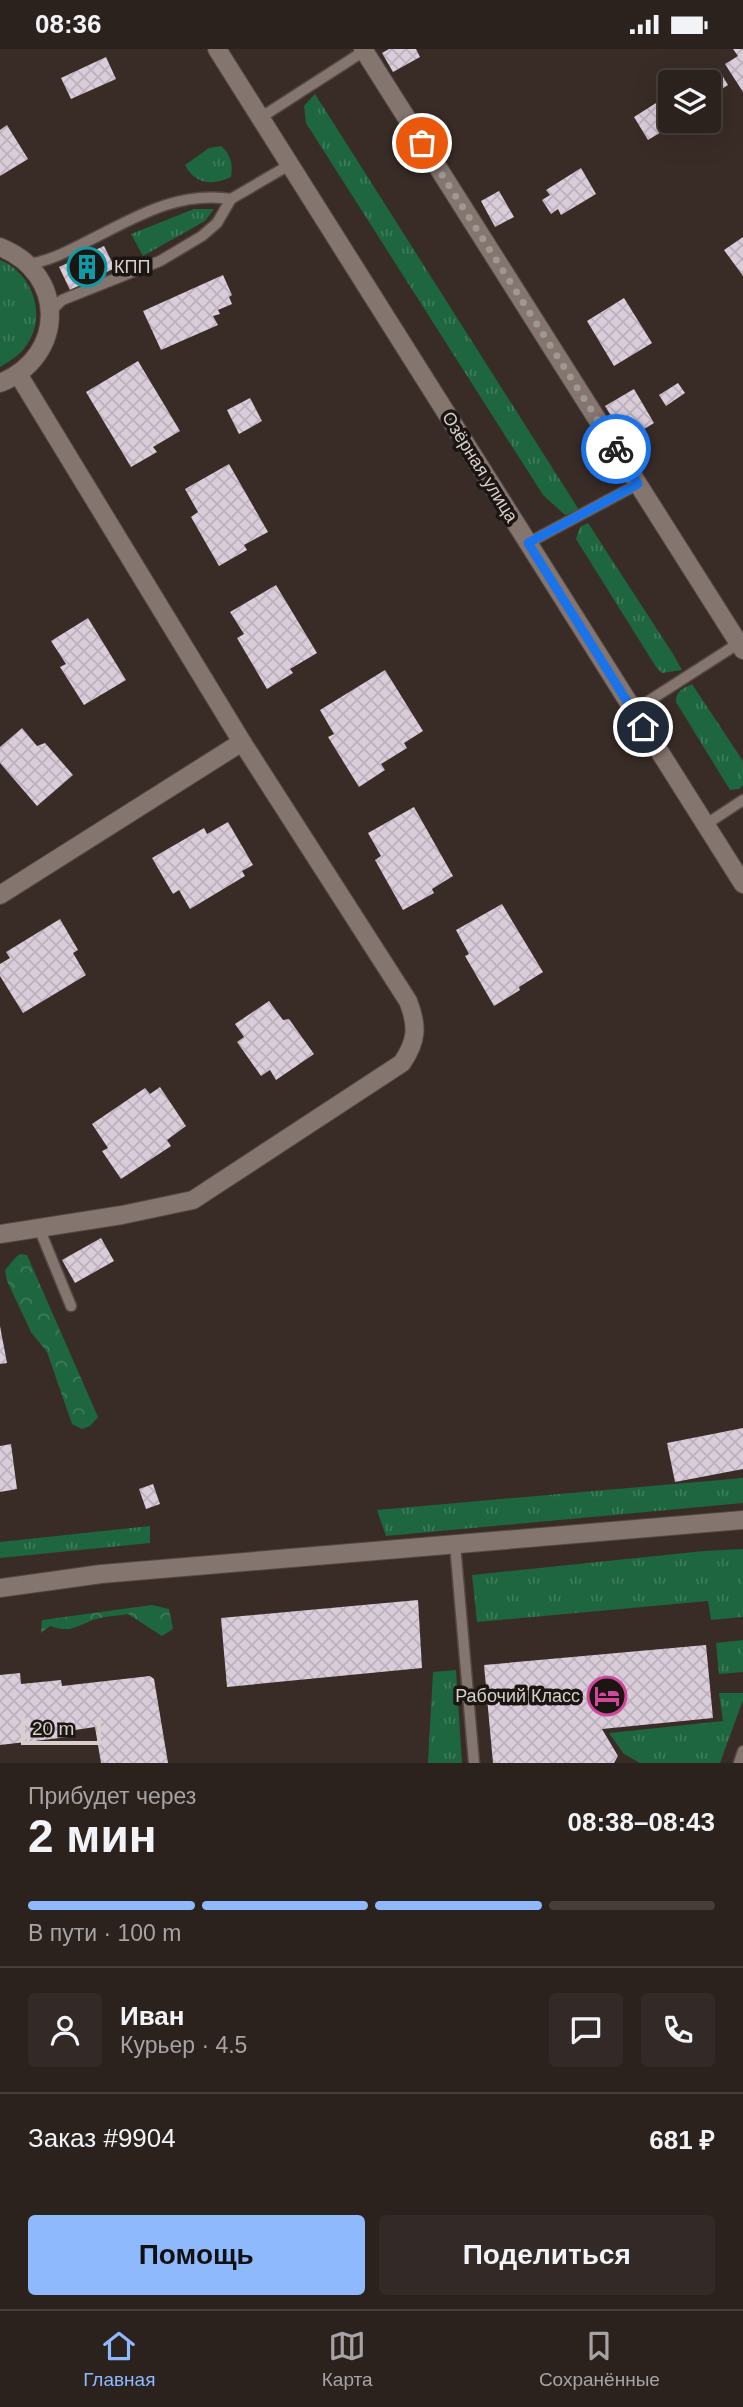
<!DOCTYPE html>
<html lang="ru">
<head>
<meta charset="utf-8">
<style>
  body { margin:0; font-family:Helvetica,sans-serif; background:#332926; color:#f1f3f6; height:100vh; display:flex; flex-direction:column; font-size:26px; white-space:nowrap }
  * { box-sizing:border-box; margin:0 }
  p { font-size:23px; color:#a6a3a4 }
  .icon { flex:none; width:38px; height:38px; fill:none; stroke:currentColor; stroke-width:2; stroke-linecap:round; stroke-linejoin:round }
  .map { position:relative; height:1714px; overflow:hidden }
  .panel { display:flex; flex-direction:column; background:#2b211d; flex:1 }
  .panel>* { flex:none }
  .tools { position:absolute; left:658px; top:21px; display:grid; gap:14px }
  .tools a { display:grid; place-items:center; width:63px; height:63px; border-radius:7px; background:#2b211d; box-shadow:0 7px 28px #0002,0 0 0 2px #473e3b; font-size:35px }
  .scale { position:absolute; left:21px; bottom:18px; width:80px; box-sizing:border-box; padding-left:7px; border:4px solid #d8cfcc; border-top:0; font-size:19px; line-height:24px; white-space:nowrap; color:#d8cfcc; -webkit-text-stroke:5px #1c1613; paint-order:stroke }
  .pin { position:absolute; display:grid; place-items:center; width:60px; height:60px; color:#fff; margin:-30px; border:4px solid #fff; border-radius:50%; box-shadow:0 2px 7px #0007 }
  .courier { position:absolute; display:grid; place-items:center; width:70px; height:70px; margin:-35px; border:5px solid #1a73e8; border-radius:50%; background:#fff; color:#222; box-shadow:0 2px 9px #0007 }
  .summary em { font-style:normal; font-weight:600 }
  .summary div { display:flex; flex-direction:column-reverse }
  .summary { display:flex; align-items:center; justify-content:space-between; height:119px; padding:0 28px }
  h1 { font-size:46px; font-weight:600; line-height:52px }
  .bar { display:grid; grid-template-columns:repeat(4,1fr); gap:10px 7px; align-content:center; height:84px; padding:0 28px }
  .bar i { height:9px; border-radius:5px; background:#473e3b }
  .bar .current { background:#8eb9fc }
  .bar p { grid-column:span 4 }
  .line { display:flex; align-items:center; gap:18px; padding:0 28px; border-top:2px solid #473e3b }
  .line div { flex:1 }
  .round { display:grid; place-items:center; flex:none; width:74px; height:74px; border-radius:7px; background:#332926 }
  .cta { display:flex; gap:14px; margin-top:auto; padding:14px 28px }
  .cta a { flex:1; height:80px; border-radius:7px; background:#8eb9fc; color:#111; font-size:28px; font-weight:600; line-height:80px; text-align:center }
  .cta a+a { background:#332926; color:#f1f3f6 }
  .status { display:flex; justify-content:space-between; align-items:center; height:49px; padding:0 35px; background:#2b211d; direction:ltr }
  .status svg { height:19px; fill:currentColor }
  .menu { display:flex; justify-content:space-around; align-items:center; height:98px; border-top:2px solid #473e3b; background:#2b211d; font-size:19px; color:#a6a3a4 }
  .menu a { display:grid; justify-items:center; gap:4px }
  .menu .current { color:#8eb9fc }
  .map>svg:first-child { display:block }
</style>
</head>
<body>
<div class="status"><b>08:36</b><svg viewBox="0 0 49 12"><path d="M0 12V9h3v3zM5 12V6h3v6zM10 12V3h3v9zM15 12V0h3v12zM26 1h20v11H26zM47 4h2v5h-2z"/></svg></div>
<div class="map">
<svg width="743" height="1714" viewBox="0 0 743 1714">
  <defs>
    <pattern id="grass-tufts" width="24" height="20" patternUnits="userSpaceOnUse" patternTransform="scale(1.75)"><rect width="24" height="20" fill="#1d663f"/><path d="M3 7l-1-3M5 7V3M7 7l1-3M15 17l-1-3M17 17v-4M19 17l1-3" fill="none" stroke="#3d7b5a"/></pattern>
    <pattern id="forest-crowns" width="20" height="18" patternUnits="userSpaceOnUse" patternTransform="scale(1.75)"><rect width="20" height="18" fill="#1d663f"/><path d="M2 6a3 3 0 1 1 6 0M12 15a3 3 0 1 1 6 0" fill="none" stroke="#3d7b5a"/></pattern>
    <pattern id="building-cross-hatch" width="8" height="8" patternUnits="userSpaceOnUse" patternTransform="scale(1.75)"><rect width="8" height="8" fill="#dacdda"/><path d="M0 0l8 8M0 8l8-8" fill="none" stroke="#bbb0bb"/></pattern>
  </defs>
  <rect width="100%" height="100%" fill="#392c27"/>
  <g fill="url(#grass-tufts)">
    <polygon points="315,45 579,461 565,466 543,446 306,74 304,57"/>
    <path d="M221,97C231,105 233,116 231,128C212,137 195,135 185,116L209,99Z"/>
    <polygon points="194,160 214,160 205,172 143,207 131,185"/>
    <path d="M0,211C33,224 48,268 26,297C19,307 10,312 0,318Z"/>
    <polygon points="588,474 673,605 682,621 662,624 656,618 576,490 580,478"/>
    <path d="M692,635L743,712V736L739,740L730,741L676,653C675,642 684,639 692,635Z"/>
    <polygon points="743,1429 743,1454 386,1487 377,1461"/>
    <polygon points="150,1477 150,1494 0,1509 0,1493"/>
    <polygon points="743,1500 743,1568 711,1571 708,1552 477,1573 472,1526 704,1502"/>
    <polygon points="743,1591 743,1623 719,1625 716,1594"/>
    <polygon points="456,1621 462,1714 428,1714 433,1623"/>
    <polygon points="719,1644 743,1644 743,1651 720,1714 640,1714 624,1705 609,1684 723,1672"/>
  </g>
  <g fill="url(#forest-crowns)">
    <polygon points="20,1205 27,1206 98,1368 90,1377 82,1380 72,1375 47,1303 31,1283 7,1232 5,1221 16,1208"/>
    <path d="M152,1556L169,1560L173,1580L162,1587L128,1565C117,1567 104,1567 93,1571C75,1578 71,1584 50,1577L41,1584L42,1571Z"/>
  </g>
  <g fill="url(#building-cross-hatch)">
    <polygon points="389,0 416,0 420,8 393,23 382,4"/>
    <polygon points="733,0 743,0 743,43 725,15 738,7"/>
    <polygon points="106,8 116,30 71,50 61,29"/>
    <polygon points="719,21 728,36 717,43 707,28"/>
    <polygon points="656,54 663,65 668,63 670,72 675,75 648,91 634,68"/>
    <polygon points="7,76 28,110 0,127 0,81"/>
    <polygon points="581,119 596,145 561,166 558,160 551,165 542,151 550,146 546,141"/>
    <polygon points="499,142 514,168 495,178 481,152"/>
    <polygon points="743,188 743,227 724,201"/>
    <polygon points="104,197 115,219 70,241 59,218"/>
    <polygon points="223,226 232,246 229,248 232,255 218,261 220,265 213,267 218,276 161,301 143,262"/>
    <polygon points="624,249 652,294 614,317 587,272"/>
    <polygon points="138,312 180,382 153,398 157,403 131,418 86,343"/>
    <polygon points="678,334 685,344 666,357 659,346"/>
    <polygon points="634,340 654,374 626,391 605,357"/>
    <polygon points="250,349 262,372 239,385 227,361"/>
    <polygon points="229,415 268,483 244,496 247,501 219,517 191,468 198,463 185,440"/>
    <polygon points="276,536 317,604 290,620 293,624 267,640 237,589 244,585 230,563"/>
    <polygon points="88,569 126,631 84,656 60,618 66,615 51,592"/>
    <polygon points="385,621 423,682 404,694 407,699 381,715 385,721 359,738 328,688 334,685 320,661"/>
    <polygon points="22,679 37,697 45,694 73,726 37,757 0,714 0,698"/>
    <polygon points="414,758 453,827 432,840 434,844 403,861 375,811 381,807 368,784"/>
    <polygon points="228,773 253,816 242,822 245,827 190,860 179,841 173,845 152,809 204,779 207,785"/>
    <polygon points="502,855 543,923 519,938 520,941 494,957 465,907 469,905 456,881"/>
    <polygon points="60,870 78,901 73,904 86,926 23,964 0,927 0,915 10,909 6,903"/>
    <polygon points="269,952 283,971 289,970 314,1005 276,1031 270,1021 261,1027 237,993 244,988 235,975"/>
    <polygon points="160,1038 186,1077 167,1091 171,1097 121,1130 102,1102 108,1099 92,1075 145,1039 150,1045"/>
    <polygon points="101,1189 114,1212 75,1234 62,1211"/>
    <polygon points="0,1277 7,1314 0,1315"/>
    <polygon points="743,1379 743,1420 675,1433 667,1394"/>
    <polygon points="11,1395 17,1440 0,1443 0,1397"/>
    <polygon points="153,1435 160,1455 146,1460 139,1440"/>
    <polygon points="418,1551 422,1619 227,1638 221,1569"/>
    <polygon points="706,1596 713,1669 602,1680 618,1707 614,1714 493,1714 484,1616"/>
    <polygon points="20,1624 21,1635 61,1631 62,1637 150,1627 154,1630 168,1714 101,1714 95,1678 68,1682 68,1688 0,1696 0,1626"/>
  </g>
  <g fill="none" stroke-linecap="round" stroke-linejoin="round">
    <defs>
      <g id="service">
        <polyline points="260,69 364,2"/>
        <path d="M29,215C49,212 66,203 84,194C131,171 176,141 231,150"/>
        <polyline points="50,263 62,251 160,212 202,187 217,174 231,150 291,115"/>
        <polyline points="528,494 638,435"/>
        <polyline points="633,662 739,594"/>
        <polyline points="705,776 743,751"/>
        <polyline points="39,1179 71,1257"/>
        <polyline points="455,1495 474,1714"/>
        <polyline points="739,1714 743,1702"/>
      </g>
      <g id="minor">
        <polyline points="363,0 743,601"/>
        <path d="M0,198C66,224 67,307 0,334"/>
        <polyline points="0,846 242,693"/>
        <path d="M0,1185L122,1166L193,1151L402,1014C417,992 418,977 408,952L242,693L18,325"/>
      </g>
      <polyline id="tertiary" points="0,1539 101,1525 743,1471"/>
      <polyline id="secondary" points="217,0 743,835"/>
    </defs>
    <use href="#service" stroke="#544845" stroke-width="13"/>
    <use href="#minor" stroke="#544845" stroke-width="20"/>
    <use href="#tertiary" stroke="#544845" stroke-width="20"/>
    <use href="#secondary" stroke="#544845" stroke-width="20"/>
    <use href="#service" stroke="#85756f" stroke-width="10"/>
    <use href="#minor" stroke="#85756f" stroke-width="18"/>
    <use href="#tertiary" stroke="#85756f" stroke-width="18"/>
    <use href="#secondary" stroke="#85756f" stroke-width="18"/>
  </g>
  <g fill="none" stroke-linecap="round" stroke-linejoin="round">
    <polyline stroke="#a09692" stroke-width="7" stroke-dasharray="0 12.6" points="422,94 616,400"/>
    <polyline stroke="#1a73e8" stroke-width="9" points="616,400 638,435 528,494 643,678"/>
  </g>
  <defs>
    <symbol id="building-ring" viewBox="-11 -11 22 22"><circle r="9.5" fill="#1c1613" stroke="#0f9aa8" stroke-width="1.5"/><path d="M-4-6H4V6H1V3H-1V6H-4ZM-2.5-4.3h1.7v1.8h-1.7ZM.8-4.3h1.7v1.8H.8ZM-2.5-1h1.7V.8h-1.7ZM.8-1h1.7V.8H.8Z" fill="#0f9aa8"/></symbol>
    <symbol id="hotel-ring" viewBox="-11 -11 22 22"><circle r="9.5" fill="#1c1613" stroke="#d1479c" stroke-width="1.5"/><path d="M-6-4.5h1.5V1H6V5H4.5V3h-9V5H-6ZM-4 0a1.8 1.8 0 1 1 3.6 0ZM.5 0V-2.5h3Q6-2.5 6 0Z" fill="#d1479c"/></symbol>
  </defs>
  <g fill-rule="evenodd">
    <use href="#building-ring" x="65" y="196" width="44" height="44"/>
    <use href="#hotel-ring" x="585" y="1625" width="44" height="44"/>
  </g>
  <g text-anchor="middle" stroke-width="7" stroke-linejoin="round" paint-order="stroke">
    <g font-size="18" fill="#d8cfcc" stroke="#1c1613" text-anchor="start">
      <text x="114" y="224">КПП</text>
      <text x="580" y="1653" text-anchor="end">Рабочий Класс</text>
    </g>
    <g font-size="18" fill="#d8cfcc" stroke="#1c1613">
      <text transform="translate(480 418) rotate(58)" y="6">Озёрная улица</text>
    </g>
  </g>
</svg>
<div class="tools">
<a><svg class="icon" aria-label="layers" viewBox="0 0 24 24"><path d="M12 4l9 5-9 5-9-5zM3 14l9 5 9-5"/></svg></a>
</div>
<div class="scale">20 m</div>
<div class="pin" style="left:422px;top:94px;background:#ea580c"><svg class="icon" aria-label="bag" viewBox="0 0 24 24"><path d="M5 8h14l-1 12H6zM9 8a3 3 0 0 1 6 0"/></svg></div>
<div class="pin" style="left:643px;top:678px;background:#1f2937"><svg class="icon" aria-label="home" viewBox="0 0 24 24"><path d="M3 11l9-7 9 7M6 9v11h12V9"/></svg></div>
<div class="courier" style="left:616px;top:400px"><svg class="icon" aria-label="bike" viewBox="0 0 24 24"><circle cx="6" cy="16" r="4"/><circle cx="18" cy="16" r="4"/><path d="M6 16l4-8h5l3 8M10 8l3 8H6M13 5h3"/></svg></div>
</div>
<section class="panel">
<div class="summary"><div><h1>2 мин</h1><p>Прибудет через</p></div><em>08:38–08:43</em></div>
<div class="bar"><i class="current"></i><i class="current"></i><i class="current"></i><i></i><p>В пути · 100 m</p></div>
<div class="line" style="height:126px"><a class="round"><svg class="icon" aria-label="person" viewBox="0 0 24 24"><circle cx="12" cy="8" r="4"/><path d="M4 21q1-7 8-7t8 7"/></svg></a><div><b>Иван</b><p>Курьер · 4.5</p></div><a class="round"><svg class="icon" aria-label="chat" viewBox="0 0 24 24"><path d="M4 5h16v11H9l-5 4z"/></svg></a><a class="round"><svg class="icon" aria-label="phone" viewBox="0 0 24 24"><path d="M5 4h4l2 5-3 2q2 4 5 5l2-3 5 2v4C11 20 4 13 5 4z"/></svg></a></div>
<div class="line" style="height:91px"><div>Заказ #9904</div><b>681 ₽</b></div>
<div class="cta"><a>Помощь</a><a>Поделиться</a></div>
</section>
<nav class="menu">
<a class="current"><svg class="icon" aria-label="home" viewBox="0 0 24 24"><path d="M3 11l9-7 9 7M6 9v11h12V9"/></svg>Главная</a>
<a><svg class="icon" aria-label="map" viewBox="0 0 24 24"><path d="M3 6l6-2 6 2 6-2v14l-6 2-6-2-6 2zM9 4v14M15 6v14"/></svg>Карта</a>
<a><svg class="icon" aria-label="saved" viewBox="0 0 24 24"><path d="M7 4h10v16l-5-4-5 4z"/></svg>Сохранённые</a>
</nav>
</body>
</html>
